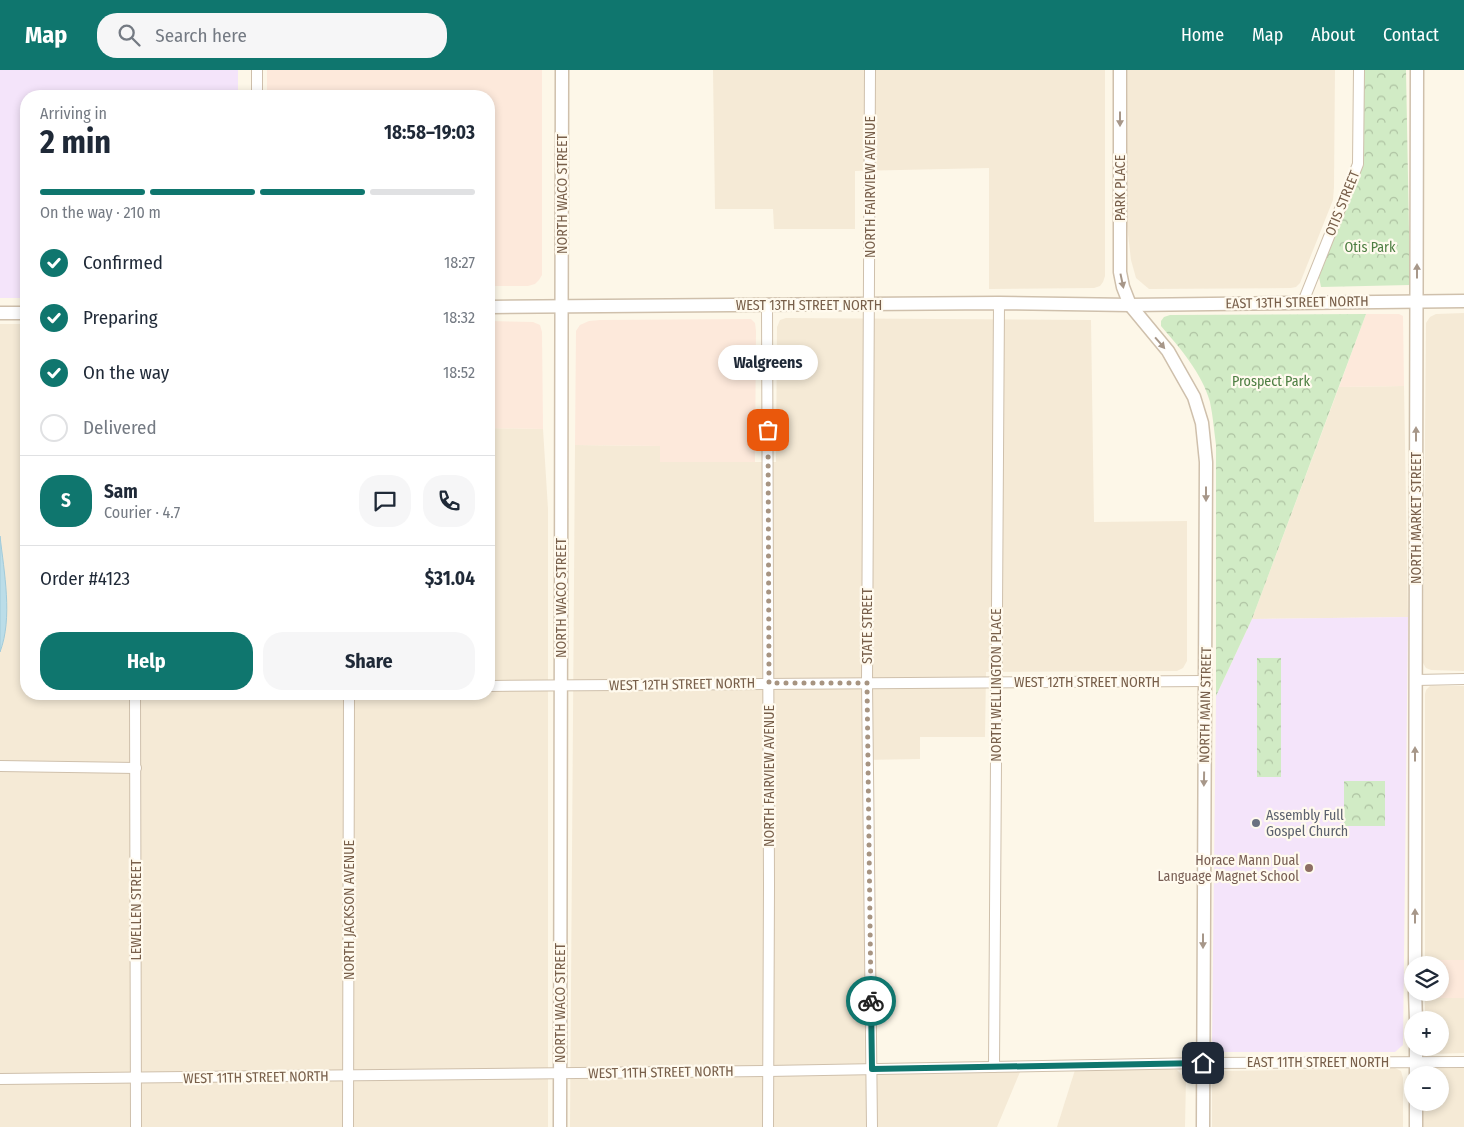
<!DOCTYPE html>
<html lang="en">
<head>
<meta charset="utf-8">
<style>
  body { margin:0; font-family:"Fira Sans Condensed",sans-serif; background:#f6f6f7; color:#1f2937; height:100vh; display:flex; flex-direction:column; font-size:19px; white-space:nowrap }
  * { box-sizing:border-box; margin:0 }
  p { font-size:16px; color:#747a83 }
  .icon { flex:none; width:28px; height:28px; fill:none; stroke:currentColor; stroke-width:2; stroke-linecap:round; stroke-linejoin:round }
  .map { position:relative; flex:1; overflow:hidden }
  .sheet { position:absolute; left:20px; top:20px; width:475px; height:610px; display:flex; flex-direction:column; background:#fff; border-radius:20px; box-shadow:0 2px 8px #0003 }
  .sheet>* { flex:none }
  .buttons { position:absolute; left:1404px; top:886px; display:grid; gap:10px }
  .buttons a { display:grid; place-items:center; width:45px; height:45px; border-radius:50%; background:#fff; box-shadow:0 2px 8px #0003; font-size:25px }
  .pin { position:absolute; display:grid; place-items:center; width:42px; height:42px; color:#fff; margin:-21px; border-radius:10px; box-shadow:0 2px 8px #0006 }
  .courier { position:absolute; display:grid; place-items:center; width:50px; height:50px; margin:-25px; border:4px solid #0f766e; border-radius:50%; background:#fff; color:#222; box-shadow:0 1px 6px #0007 }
  .bubble { position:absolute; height:35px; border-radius:18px; background:#fff; box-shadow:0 2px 8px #0003; font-size:16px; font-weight:700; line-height:35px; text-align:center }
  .overview em { font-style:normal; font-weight:700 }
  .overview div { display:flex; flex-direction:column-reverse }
  .overview { display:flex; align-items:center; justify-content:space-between; height:85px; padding:0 20px }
  h1 { font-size:32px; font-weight:700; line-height:38px }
  .bar { display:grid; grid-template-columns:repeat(4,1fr); gap:8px 5px; align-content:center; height:60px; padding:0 20px }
  .bar i { height:6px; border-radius:4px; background:#e0e1e3 }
  .bar .selected { background:#0f766e }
  .bar p { grid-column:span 4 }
  .line { display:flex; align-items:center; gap:12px; padding:0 20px; border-top:1px solid #e0e1e3 }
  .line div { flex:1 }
  .round { display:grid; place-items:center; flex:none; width:52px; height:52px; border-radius:20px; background:#f6f6f7 }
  ol { padding:0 20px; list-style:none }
  li { display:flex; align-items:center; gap:15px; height:55px }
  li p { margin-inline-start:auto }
  li .icon { padding:5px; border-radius:50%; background:#0f766e; color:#fff; stroke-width:4 }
  li:last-child { color:#747a83 }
  li i { width:28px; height:28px; border:2px solid #e0e1e3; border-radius:50% }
  .button { display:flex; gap:10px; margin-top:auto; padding:10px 20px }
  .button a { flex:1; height:58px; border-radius:20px; background:#0f766e; color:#fff; font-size:20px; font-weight:700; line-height:58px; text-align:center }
  .button a+a { background:#f6f6f7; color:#1f2937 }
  header { display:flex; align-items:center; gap:30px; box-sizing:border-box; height:70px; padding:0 25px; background:#0f766e; color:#fff }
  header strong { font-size:24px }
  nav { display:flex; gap:28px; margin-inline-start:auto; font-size:18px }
  .search { width:350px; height:45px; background:#f6f6f7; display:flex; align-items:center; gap:12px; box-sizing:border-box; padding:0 18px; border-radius:20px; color:#747a83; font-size:19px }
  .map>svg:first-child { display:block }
</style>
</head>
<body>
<header>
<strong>Map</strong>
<div class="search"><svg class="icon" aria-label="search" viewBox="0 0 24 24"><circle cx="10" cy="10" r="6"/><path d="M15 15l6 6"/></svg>Search here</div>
<nav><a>Home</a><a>Map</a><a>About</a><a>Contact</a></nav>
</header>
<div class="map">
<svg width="1464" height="1057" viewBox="0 0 1464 1057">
  <defs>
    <pattern id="park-crowns" width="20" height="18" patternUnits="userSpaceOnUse" patternTransform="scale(1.25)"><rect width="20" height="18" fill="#d1ebc5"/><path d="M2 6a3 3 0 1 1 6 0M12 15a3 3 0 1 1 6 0" fill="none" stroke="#aec2a2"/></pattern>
  </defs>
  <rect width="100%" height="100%" fill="#fdf7e8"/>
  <g fill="#f5ead6">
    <polygon points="713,0 1105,0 1105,206 1103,212 1100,216 1094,218 989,219 989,98 855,101 855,159 774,159 773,139 715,139"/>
    <polygon points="1128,0 1335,0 1334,117 1333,130 1300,213 1296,217 1291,218 1149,219 1136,208 1131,190 1127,156"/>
    <polygon points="1464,243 1464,601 1431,600 1426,598 1423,593 1426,253 1430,247 1436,244"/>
    <polygon points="786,248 1091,250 1094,452 1187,451 1187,591 1183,598 1177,601 986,602 985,667 920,667 920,689 863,690 865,1005 1020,1002 997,1057 570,1057 575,375 660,376 660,392 776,392 777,257 780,250"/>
    <polygon points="0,254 26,254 26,624 489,624 489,358 543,359 548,439 548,1057 0,1057 0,582 3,573 7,534 0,466"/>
    <polygon points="1404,316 1408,547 1252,549 1339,317"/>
    <polygon points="1430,616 1464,616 1464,890 1425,890 1425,624 1426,620"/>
    <polygon points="1425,928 1464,928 1464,983 1432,984 1427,981 1425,978 1440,978 1440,950 1425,950"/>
    <polygon points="1395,998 1401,1001 1403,1008 1403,1057 1212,1057 1212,1011 1216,1004 1222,1001"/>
    <polygon points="1431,998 1464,998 1464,1057 1423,1057 1423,1033 1440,1032 1440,1005 1424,1005 1426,1001"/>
    <polygon points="1169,999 1177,1000 1186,1009 1185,1057 1057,1057 1075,1000"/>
  </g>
  <g fill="#fde9db">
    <polygon points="267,0 542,0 542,205 539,210 535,214 528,216 489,216 489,26 267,26"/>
    <polygon points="1366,244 1399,244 1403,246 1404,316 1339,317"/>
    <polygon points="751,249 755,253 756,261 755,392 660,392 660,376 575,375 576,261 580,255 589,251 600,250"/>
    <polygon points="489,251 533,252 540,255 542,262 543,359 489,358"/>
    <polygon points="1425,890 1464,890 1464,928 1425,928 1425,923 1440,922 1440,895 1425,895"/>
  </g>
  <g fill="#f4e4fa">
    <polygon points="0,0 238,0 238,26 26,26 26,228 0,228"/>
    <polygon points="1408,547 1403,975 1395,982 1218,982 1214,978 1212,970 1216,626 1252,549"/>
  </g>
  <g fill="url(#park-crowns)">
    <polygon points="1363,0 1406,0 1410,215 1321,217 1319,207 1362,93"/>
    <path d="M1366,244L1252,549L1216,626V375C1214,361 1213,346 1210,332C1202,303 1180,278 1161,256V251L1164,247L1170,245Z"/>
    <rect x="1257" y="588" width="24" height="119"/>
    <rect x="1344" y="711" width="41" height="45"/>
  </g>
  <path fill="#bbdde8" stroke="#a1cbda" d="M0,466C4,502 13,548 0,582Z"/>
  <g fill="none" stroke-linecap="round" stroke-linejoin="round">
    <defs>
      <g id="minor">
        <polyline points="870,0 867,613 872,1057"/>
        <polyline points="257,26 257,0"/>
        <polyline points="1303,232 1358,94 1359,0"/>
        <polyline points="767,235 769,815 768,1057"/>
        <polyline points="1416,610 1464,609"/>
        <polyline points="489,616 1205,611"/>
        <polyline points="135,624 136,1057"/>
        <polyline points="0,696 136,698"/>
        <polyline points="994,997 999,233"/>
        <polyline points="0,1009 768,1001 1203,993 1464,992"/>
        <polyline points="348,1057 349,624"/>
      </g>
      <g id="tertiary">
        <polyline points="1120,0 1120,202 1123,217 1130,235 1168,281 1194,327 1202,353 1206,392 1203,1057"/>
        <polyline points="489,237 999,233 1130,235 1464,231"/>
        <polyline points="0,243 26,243"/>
        <polyline points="1415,895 1417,0"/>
        <polyline points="1415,922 1416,950"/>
        <polyline points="1416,1005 1416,978"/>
        <polyline points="560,1057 562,0"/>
        <polyline points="1416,1057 1416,1032"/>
      </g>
    </defs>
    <use href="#minor" stroke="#cfc0ac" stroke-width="12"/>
    <use href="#tertiary" stroke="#cfc0ac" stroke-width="15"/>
    <use href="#minor" stroke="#fff" stroke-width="10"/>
    <use href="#tertiary" stroke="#fff" stroke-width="12"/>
  </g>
  <defs><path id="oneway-solid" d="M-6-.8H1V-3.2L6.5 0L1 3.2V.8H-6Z" transform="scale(1.25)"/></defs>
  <g fill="#a79789">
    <use href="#oneway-solid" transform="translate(1120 49) rotate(90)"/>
    <use href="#oneway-solid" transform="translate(1417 201) rotate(-90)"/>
    <use href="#oneway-solid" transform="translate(1122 211) rotate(78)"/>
    <use href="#oneway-solid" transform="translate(1160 273) rotate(49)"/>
    <use href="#oneway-solid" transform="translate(1416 364) rotate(-90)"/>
    <use href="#oneway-solid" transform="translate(1206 424) rotate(90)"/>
    <use href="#oneway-solid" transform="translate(1415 684) rotate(-90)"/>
    <use href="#oneway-solid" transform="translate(1204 709) rotate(91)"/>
    <use href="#oneway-solid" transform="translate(1415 846) rotate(-90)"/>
    <use href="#oneway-solid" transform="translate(1203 871) rotate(90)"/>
  </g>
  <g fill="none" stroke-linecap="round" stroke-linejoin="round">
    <polyline stroke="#a79481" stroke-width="5" stroke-dasharray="0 9" points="768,360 769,613 867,613 871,931"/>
    <polyline stroke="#0f766e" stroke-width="6" points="871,931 872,999 1203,993"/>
  </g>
  <circle fill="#6b7280" stroke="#fffaee" stroke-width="2" cx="1256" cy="753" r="5"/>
  <circle fill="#8d6e63" stroke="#fffaee" stroke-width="2" cx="1309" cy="798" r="5"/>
  <g text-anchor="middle" stroke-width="4.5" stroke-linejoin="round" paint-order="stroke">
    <g font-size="14" fill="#785f4a" stroke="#fffaee">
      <text transform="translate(870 117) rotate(-90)" y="5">NORTH FAIRVIEW AVENUE</text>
      <text transform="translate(1120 118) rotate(-90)" y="5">PARK PLACE</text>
      <text transform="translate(562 124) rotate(-90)" y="5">NORTH WACO STREET</text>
      <text transform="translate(1342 133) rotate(-68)" y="5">OTIS STREET</text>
      <text transform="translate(1297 232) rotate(-1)" y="5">EAST 13TH STREET NORTH</text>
      <text x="809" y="240">WEST 13TH STREET NORTH</text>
      <text transform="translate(1416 448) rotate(-90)" y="5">NORTH MARKET STREET</text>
      <text transform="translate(561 528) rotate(-90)" y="5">NORTH WACO STREET</text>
      <text transform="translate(867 556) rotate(-90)" y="5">STATE STREET</text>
      <text x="1087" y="617">WEST 12TH STREET NORTH</text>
      <text transform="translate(682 614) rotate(-1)" y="5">WEST 12TH STREET NORTH</text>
      <text transform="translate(996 615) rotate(-90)" y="5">NORTH WELLINGTON PLACE</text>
      <text transform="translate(1205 635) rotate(-89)" y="5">NORTH MAIN STREET</text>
      <text transform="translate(769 706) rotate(-90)" y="5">NORTH FAIRVIEW AVENUE</text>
      <text transform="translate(136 840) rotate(-90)" y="5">LEWELLEN STREET</text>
      <text transform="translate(349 840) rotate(-90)" y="5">NORTH JACKSON AVENUE</text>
      <text transform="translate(560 933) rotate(-90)" y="5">NORTH WACO STREET</text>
      <text x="1318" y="997">EAST 11TH STREET NORTH</text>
      <text transform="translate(661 1002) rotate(-1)" y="5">WEST 11TH STREET NORTH</text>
      <text transform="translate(256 1007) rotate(-1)" y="5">WEST 11TH STREET NORTH</text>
    </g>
    <g font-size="14" fill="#4d7e42" stroke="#fffaee">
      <text x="1370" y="182">Otis Park</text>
      <text x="1271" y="316">Prospect Park</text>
    </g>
    <g font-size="14" fill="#5b616d" stroke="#fffaee" text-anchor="start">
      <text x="1266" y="750">Assembly Full<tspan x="1266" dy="16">Gospel Church</tspan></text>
    </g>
    <g font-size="14" fill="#785e54" stroke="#fffaee" text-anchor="end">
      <text x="1299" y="795">Horace Mann Dual<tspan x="1299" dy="16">Language Magnet School</tspan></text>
    </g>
  </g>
</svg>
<div class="buttons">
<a><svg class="icon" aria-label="layers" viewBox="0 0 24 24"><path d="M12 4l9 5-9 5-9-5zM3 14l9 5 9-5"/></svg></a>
<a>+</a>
<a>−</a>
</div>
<div class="pin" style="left:768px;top:360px;background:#ea580c"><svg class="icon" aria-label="bag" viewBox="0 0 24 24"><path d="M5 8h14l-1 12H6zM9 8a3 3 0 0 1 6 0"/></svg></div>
<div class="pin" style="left:1203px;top:993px;background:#1f2937"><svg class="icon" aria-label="home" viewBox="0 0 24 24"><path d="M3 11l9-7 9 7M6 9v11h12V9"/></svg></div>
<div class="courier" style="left:871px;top:931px"><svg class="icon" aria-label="bike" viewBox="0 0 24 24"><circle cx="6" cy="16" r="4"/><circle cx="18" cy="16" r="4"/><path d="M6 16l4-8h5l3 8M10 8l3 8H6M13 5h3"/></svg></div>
<div class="bubble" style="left:718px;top:275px;width:100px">Walgreens</div>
<section class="sheet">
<div class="overview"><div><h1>2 min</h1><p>Arriving in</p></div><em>18:58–19:03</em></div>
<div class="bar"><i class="selected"></i><i class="selected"></i><i class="selected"></i><i></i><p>On the way · 210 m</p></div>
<ol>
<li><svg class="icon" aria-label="check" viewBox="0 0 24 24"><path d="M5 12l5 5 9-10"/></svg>Confirmed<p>18:27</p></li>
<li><svg class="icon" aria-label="check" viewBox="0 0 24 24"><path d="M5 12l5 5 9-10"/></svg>Preparing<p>18:32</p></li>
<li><svg class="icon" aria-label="check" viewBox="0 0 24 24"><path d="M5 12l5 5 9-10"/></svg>On the way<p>18:52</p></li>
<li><i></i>Delivered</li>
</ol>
<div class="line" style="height:90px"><b class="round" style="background:#0f766e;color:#fff">S</b><div><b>Sam</b><p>Courier · 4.7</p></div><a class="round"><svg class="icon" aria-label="chat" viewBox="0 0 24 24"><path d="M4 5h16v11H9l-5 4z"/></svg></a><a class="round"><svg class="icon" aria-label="phone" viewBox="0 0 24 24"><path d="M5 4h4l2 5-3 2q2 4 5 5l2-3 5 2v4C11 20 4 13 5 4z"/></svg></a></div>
<div class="line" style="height:65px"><div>Order #4123</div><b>$31.04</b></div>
<div class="button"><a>Help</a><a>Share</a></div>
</section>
</div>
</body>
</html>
